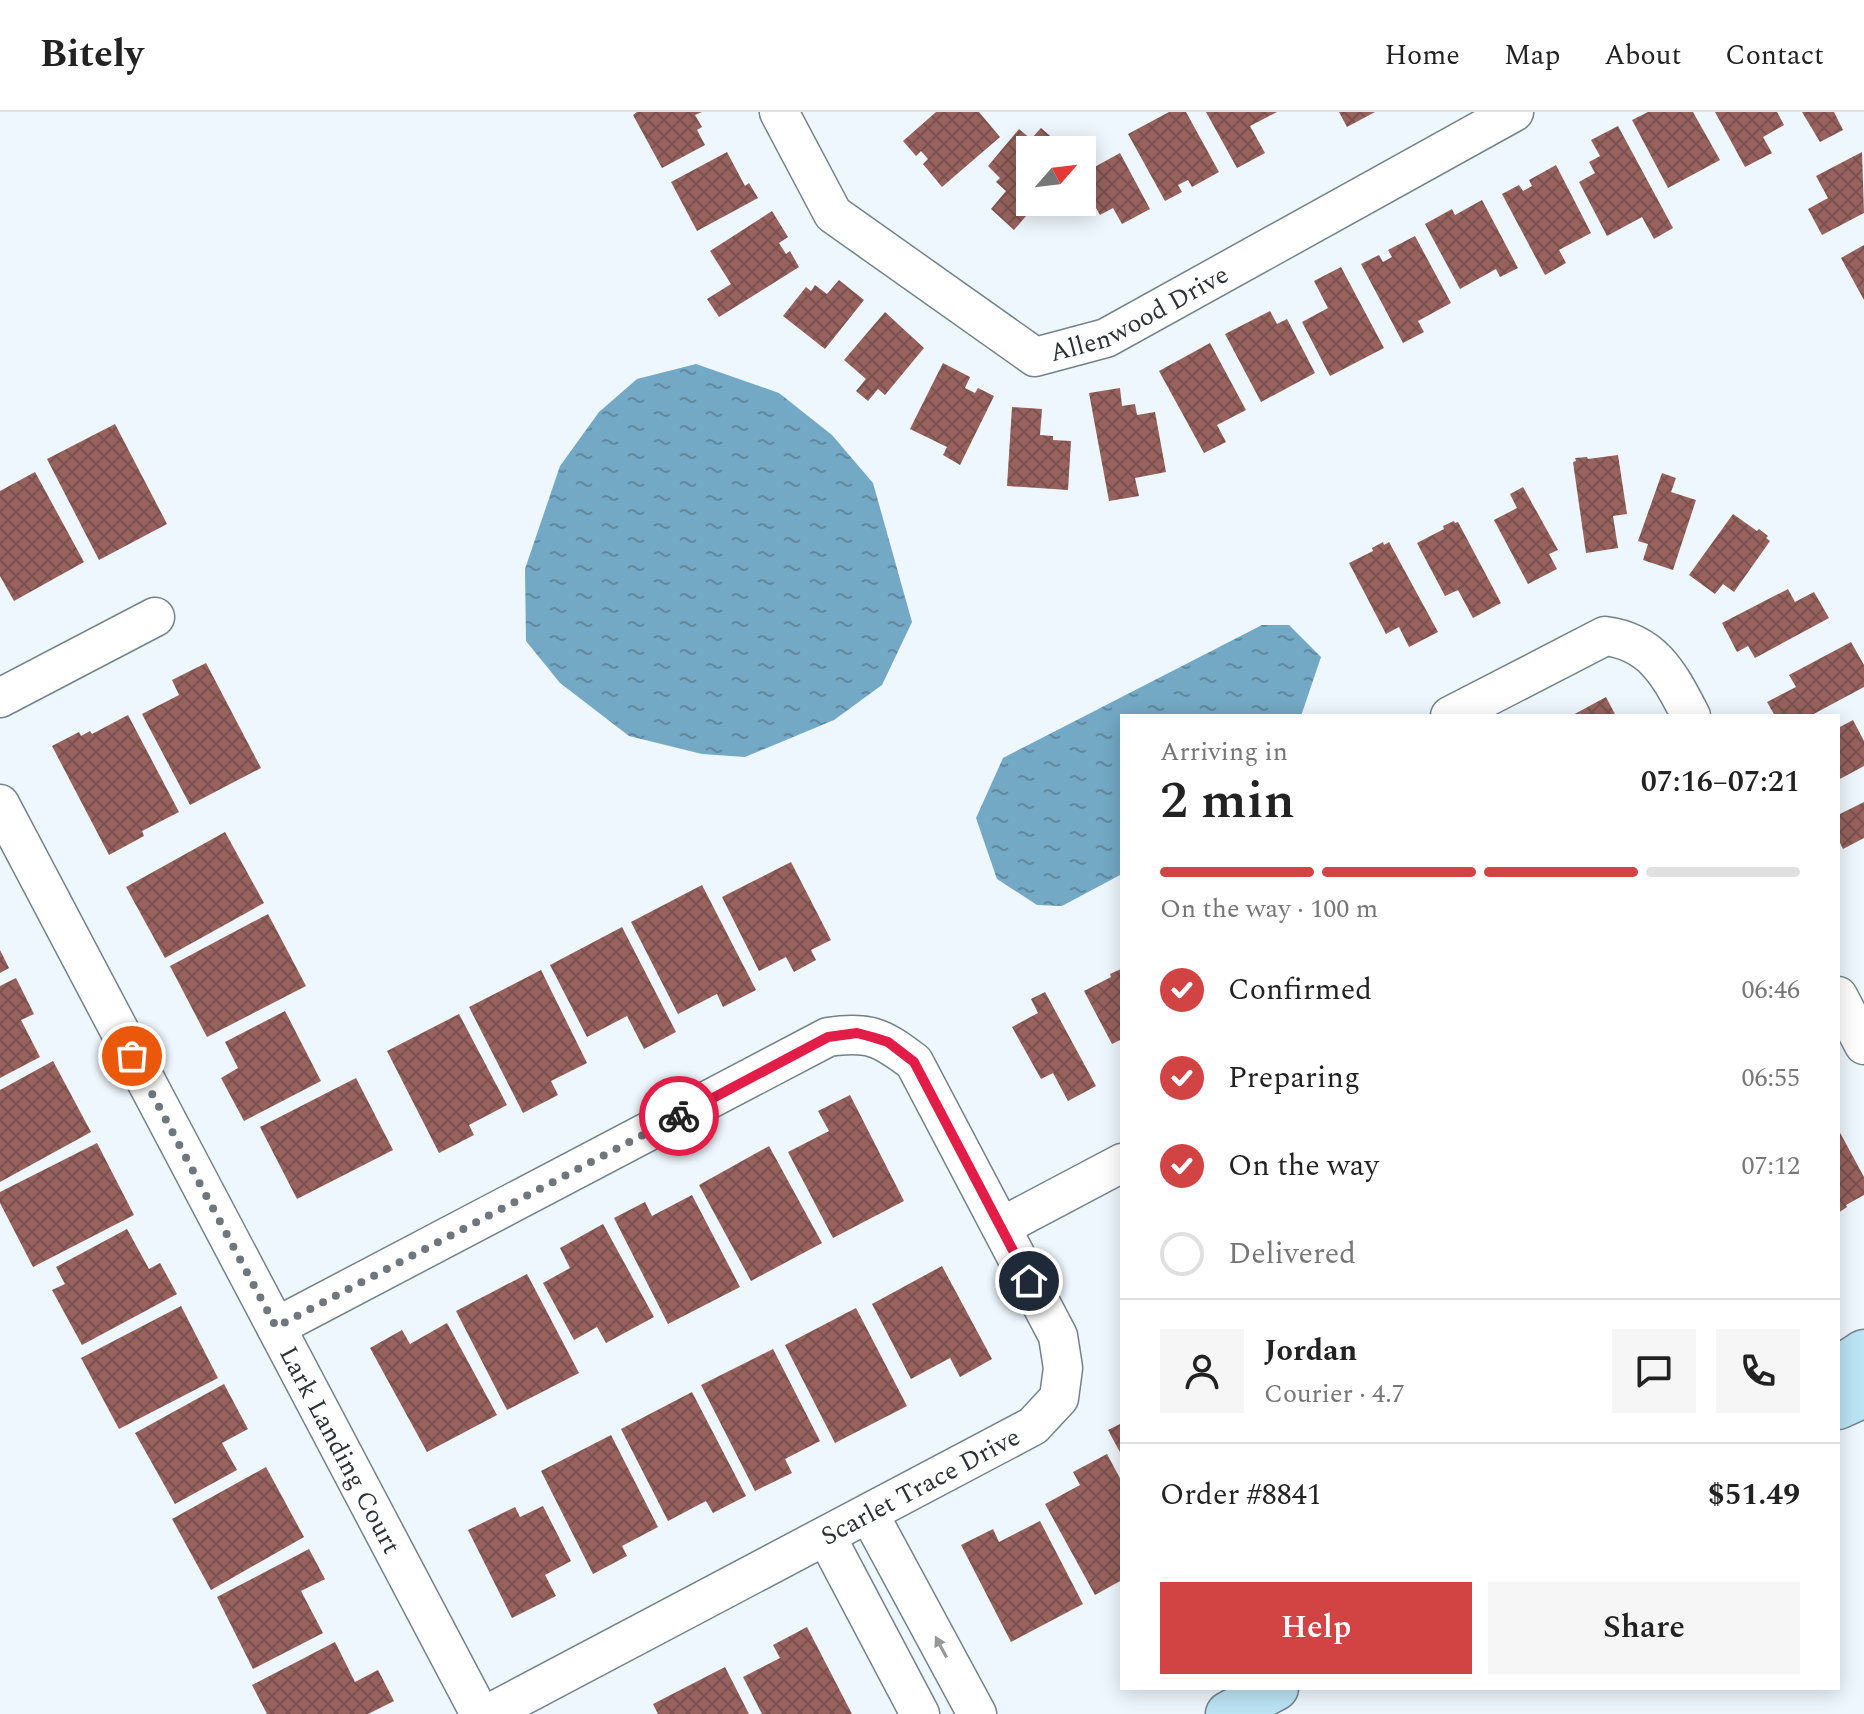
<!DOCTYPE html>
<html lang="en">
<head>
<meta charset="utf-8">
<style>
  body { margin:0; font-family:Spectral,serif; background:#f6f6f6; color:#222; height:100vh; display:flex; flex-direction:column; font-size:30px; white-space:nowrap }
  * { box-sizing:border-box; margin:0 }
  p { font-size:26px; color:#767676 }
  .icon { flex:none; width:44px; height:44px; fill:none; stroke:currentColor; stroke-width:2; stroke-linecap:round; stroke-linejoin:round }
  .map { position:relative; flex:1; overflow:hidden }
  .panel { position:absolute; left:1120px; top:602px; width:720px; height:976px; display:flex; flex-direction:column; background:#fff; border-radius:0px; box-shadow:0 4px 20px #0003 }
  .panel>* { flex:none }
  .needle { width:52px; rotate:62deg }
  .controls { position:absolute; left:1016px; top:24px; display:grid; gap:16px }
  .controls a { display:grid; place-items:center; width:80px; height:80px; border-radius:0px; background:#fff; box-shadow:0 4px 20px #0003; font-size:40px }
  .pin { position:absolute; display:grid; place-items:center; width:68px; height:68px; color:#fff; margin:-34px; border:4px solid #fff; border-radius:50%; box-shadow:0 2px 8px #0007 }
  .courier { position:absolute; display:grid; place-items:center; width:80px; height:80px; margin:-40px; border:6px solid #e11d48; border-radius:50%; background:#fff; color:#222; box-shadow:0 2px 10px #0007 }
  .head em { font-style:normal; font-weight:600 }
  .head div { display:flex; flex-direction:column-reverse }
  .head { display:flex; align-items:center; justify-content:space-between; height:136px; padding:0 40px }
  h1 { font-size:52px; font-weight:600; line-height:60px }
  .bar { display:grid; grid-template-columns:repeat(4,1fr); gap:12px 8px; align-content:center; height:96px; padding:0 40px }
  .bar i { height:10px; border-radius:6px; background:#e0e0e0 }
  .bar .active { background:#d24344 }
  .bar p { grid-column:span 4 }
  .line { display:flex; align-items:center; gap:20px; padding:0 40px; border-top:2px solid #e0e0e0 }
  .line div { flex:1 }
  .round { display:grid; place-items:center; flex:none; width:84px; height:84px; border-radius:0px; background:#f6f6f6 }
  ol { padding:0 40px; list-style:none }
  li { display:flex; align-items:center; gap:24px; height:88px }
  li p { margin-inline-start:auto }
  li .icon { padding:8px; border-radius:50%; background:#d24344; color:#fff; stroke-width:4 }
  li:last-child { color:#767676 }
  li i { width:44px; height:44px; border:4px solid #e0e0e0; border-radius:50% }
  .cta { display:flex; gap:16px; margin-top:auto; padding:16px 40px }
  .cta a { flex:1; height:92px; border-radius:0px; background:#d24344; color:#fff; font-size:32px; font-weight:600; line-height:92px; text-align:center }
  .cta a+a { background:#f6f6f6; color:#222 }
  header { display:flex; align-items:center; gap:48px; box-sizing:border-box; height:112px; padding:0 40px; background:#fff; border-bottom:2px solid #e0e0e0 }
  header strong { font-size:38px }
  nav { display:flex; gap:44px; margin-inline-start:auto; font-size:28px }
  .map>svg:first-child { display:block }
</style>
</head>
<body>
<header>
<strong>Bitely</strong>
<nav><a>Home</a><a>Map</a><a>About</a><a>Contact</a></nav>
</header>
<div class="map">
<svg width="1864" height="1602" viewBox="0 0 1864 1602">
  <defs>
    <pattern id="water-ripples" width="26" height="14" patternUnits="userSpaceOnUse" patternTransform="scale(2)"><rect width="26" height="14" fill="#74a9c5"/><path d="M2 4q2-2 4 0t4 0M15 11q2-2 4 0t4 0" fill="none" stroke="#5f8aa1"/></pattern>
    <pattern id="building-cross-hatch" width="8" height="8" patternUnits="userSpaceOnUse" patternTransform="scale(2)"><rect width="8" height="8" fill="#97625e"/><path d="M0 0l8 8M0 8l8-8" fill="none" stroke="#7b514e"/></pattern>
  </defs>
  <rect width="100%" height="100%" fill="#eef7fd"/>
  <g fill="url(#water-ripples)">
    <polygon points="696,252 779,281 832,323 873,371 912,510 882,573 834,608 745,645 702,642 629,624 560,571 526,529 525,457 560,354 599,300 637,267"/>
    <polygon points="1262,513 1289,513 1321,545 1301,604 1122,604 1122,762 1062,794 1037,793 997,767 976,706 1003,646"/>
  </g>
  <g fill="url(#building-cross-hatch)">
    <polygon points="637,0 702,0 695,3 702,15 697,18 705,33 662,56 633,3"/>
    <polygon points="936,0 979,0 1000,25 942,75 923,52 928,47 921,39 916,44 903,29"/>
    <polygon points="1169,0 1186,0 1219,60 1192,75 1188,68 1178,73 1182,80 1165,89 1128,22"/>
    <polygon points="1206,0 1277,0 1250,14 1265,41 1237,56"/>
    <polygon points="1339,0 1375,0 1347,15"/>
    <polygon points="1648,0 1693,0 1720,48 1668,76 1632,8"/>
    <polygon points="1715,0 1777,0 1784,13 1763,25 1772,41 1745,55"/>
    <polygon points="1802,0 1834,0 1843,18 1820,30"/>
    <polygon points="1618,14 1673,116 1654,127 1642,105 1607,124 1579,70 1595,61 1589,50 1600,44 1591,28"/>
    <polygon points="1041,16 1064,36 1030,38 1030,90 1038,90 1014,118 991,97 1006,79 996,70 1000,66 988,54 1019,17 1031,27"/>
    <polygon points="727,40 745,74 749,71 758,86 697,119 671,70"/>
    <polygon points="1862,40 1864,101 1822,123 1808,97 1828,86 1816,64"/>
    <polygon points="1120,41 1150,97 1122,112 1113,96 1100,103 1096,96 1091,99 1082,83 1082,62"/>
    <polygon points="1556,53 1591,121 1559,138 1566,151 1545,163 1502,82 1519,73 1523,79 1532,74 1529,68"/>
    <polygon points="1482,88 1518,156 1500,165 1496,157 1460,177 1425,112 1452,97 1455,103"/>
    <polygon points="772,99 788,125 779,131 786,142 790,139 799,155 719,205 707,187 731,172 710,139"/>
    <polygon points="1415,124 1451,191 1418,209 1424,220 1403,231 1361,152 1379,143 1383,150 1392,145 1388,138"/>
    <polygon points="1864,133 1864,188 1841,146"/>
    <polygon points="1341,155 1384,236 1330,264 1302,210 1328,196 1314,169"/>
    <polygon points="839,168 864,188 825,237 783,204 806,175 811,179 815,173 827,182"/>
    <polygon points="1270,199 1277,212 1287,207 1315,261 1261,290 1225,222"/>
    <polygon points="885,200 924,236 885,283 878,277 868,289 856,279 866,267 844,248"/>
    <polygon points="1210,231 1246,298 1217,313 1226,330 1204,341 1159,259"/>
    <polygon points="943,251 970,265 965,276 975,281 978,276 994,284 960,353 943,343 947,335 910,317"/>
    <polygon points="1120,276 1122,294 1135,292 1137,303 1155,300 1166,360 1135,366 1139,384 1109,389 1089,281"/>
    <polygon points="1012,295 1042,297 1040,323 1053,324 1053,328 1071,329 1068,378 1007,374"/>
    <polygon points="115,312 167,412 99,448 47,347"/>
    <polygon points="1618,343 1627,402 1613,404 1618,436 1586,441 1573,350 1576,349 1575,346 1587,345 1588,347"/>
    <polygon points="35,360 84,450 14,489 0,464 0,379"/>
    <polygon points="1662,361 1676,366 1671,380 1696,388 1673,458 1643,448 1648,432 1638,429"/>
    <polygon points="1523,375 1558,438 1549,442 1557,457 1528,472 1494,408 1517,396 1510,382"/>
    <polygon points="1733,402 1757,419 1759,417 1768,424 1766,426 1770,429 1734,480 1723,472 1715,482 1689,463"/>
    <polygon points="1454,409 1455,411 1458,410 1501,491 1473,506 1458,478 1445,484 1417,431 1444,417 1443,414"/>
    <polygon points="1383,430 1384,433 1389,430 1438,520 1409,535 1399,515 1386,522 1349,451 1373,439 1372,436"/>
    <polygon points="1788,477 1795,490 1814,480 1829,506 1755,546 1748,534 1737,540 1722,511"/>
    <polygon points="1851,530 1864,553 1864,575 1810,604 1775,604 1767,590 1796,575 1789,563"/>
    <polygon points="206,551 261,656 190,693 142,602 179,583 172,568"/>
    <polygon points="1606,585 1616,604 1571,604"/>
    <polygon points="128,603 179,700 142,719 144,724 109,743 52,634 79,620 81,624 90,619 92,622"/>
    <polygon points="1853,608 1864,629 1864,654 1838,668 1838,616"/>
    <polygon points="1864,690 1864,726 1843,737 1838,727 1838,703"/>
    <polygon points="225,720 264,791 165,846 126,775"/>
    <polygon points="791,750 831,828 811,838 816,848 794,860 786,845 759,859 722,785"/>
    <polygon points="702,773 756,878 723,895 717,882 678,902 631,810"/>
    <polygon points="268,802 306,874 207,925 170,854"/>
    <polygon points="622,815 676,920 644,937 627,904 587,925 550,853"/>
    <polygon points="0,838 9,856 0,861"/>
    <polygon points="1121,857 1122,927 1112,932 1084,879 1111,865 1110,862"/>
    <polygon points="541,858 587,951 551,969 558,983 523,1001 469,895"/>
    <polygon points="16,866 34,902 21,908 40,945 0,966 0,874"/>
    <polygon points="1045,880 1096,974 1068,989 1053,961 1041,967 1012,915 1038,901 1031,887"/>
    <polygon points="285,899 321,969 244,1009 221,966 238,956 225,930"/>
    <polygon points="459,902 507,993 469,1013 474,1023 439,1041 387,939"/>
    <polygon points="53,949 91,1020 0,1070 0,978"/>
    <polygon points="356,966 393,1038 297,1087 260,1015"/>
    <polygon points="850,983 904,1089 833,1126 788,1040 829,1019 818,999"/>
    <polygon points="1838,1017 1864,1065 1864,1083 1846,1093 1847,1095 1838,1101"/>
    <polygon points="97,1031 134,1103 33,1155 0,1091 0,1080"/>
    <polygon points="769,1034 822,1131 751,1169 699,1073"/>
    <polygon points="692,1083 740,1175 668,1212 614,1106 645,1090 652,1104"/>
    <polygon points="603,1112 654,1205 606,1231 597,1215 574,1228 543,1171 570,1156 560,1136"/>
    <polygon points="127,1117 149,1157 160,1151 177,1182 82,1233 52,1178 65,1172 56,1155"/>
    <polygon points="942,1154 992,1247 960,1265 950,1246 911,1267 872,1192"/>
    <polygon points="527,1162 579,1261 507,1298 456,1199"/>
    <polygon points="181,1194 218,1266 119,1317 81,1246"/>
    <polygon points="856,1196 907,1294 835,1331 785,1233"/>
    <polygon points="447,1211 497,1303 427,1340 370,1236 402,1218 410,1232"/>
    <polygon points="773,1237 820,1329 785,1347 792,1361 755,1379 701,1273"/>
    <polygon points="224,1272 248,1317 222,1331 237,1358 175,1392 135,1321"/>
    <polygon points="692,1280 746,1384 713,1401 706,1389 668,1409 621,1317"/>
    <polygon points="1122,1311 1122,1344 1108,1318"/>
    <polygon points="611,1323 658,1415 622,1434 627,1444 593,1462 541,1359"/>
    <polygon points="1107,1342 1122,1370 1122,1468 1095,1483 1045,1392 1080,1373 1073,1360"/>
    <polygon points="266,1355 304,1425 211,1478 172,1407"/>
    <polygon points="543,1394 571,1449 545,1463 556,1484 512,1506 468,1418 515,1395 520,1405"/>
    <polygon points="1040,1409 1083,1492 1011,1530 961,1433 993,1417 999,1430"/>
    <polygon points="309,1437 325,1467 301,1479 323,1521 253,1557 217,1485"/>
    <polygon points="807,1515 852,1602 762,1602 743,1565 780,1546 773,1533"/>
    <polygon points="335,1530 355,1570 378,1558 394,1589 368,1602 267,1602 252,1573"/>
    <polygon points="725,1555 749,1602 658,1602 653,1592"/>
  </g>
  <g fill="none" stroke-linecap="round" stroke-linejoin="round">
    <defs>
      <g id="minor">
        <path id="s1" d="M779,0L833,102L1035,245L1106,226L1514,0"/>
        <polyline points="0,586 155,505"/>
        <path d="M1450,604L1605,524C1654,530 1670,564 1691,604"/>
        <path id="s2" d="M0,692L480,1602"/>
        <polyline points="1838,884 1864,933"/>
        <polyline points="1001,1115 1122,1051"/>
        <path d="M276,1215L828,925C869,919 881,925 914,950L1058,1224L1063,1256L1059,1286L1033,1314L488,1602"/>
        <polyline points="869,1402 977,1602"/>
        <polyline points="826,1424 920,1602"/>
      </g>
      <g id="secondary">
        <polyline points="1838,1257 1864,1240"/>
        <polyline points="1838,1295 1864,1283"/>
        <polyline points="1228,1602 1276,1576"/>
      </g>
    </defs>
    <use href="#minor" stroke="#74838b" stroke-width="41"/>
    <use href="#secondary" stroke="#74838b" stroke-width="47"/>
    <use href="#minor" stroke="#fff" stroke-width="38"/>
    <use href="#secondary" stroke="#bbe4f4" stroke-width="44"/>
  </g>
  <defs><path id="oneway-solid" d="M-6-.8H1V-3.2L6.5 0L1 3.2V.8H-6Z" transform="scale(2)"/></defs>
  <use fill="#96989a" href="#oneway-solid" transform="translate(941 1535) rotate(-118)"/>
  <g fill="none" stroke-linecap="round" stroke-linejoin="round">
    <polyline stroke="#70777c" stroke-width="8" stroke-dasharray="0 14.4" points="132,944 276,1215 679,1004"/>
    <polyline stroke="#e11d48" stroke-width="10" points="679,1004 828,925 857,921 872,925 888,930 914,950 1029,1169"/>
  </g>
  <g text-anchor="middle" stroke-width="8" stroke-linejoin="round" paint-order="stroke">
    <g font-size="26" fill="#2c3236" stroke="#fff">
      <text dy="9" stroke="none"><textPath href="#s1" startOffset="476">Allenwood Drive</textPath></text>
      <text dy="9" stroke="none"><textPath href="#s2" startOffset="730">Lark Landing Court</textPath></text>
      <text transform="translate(920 1374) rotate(-28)" y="9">Scarlet Trace Drive</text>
    </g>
  </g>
</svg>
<div class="controls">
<a><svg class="needle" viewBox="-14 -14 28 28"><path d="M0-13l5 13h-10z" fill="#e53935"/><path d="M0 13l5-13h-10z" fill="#767676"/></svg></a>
</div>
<div class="pin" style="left:132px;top:944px;background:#ea580c"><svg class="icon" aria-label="bag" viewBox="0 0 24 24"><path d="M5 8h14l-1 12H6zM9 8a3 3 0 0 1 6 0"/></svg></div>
<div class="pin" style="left:1029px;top:1169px;background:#1f2937"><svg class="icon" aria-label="home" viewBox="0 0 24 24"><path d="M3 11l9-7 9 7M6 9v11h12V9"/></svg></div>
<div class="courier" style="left:679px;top:1004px"><svg class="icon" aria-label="bike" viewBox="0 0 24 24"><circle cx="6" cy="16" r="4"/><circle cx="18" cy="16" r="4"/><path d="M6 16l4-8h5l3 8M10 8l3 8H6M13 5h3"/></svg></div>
<section class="panel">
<div class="head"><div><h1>2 min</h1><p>Arriving in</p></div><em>07:16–07:21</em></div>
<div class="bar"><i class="active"></i><i class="active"></i><i class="active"></i><i></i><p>On the way · 100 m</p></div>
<ol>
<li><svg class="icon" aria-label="check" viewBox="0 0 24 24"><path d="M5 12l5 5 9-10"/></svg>Confirmed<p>06:46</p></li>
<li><svg class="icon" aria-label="check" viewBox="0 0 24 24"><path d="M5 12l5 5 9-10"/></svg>Preparing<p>06:55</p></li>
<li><svg class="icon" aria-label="check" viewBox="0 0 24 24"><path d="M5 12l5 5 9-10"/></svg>On the way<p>07:12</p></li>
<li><i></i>Delivered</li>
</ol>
<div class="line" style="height:144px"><a class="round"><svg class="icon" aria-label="person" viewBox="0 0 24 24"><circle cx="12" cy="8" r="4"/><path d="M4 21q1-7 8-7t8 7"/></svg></a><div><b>Jordan</b><p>Courier · 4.7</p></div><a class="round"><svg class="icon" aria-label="chat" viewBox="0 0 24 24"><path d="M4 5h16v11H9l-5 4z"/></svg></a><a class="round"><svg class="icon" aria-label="phone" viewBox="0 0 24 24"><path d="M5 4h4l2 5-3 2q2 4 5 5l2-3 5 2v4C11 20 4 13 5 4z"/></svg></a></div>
<div class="line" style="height:104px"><div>Order #8841</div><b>$51.49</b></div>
<div class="cta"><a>Help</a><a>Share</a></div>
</section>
</div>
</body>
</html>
